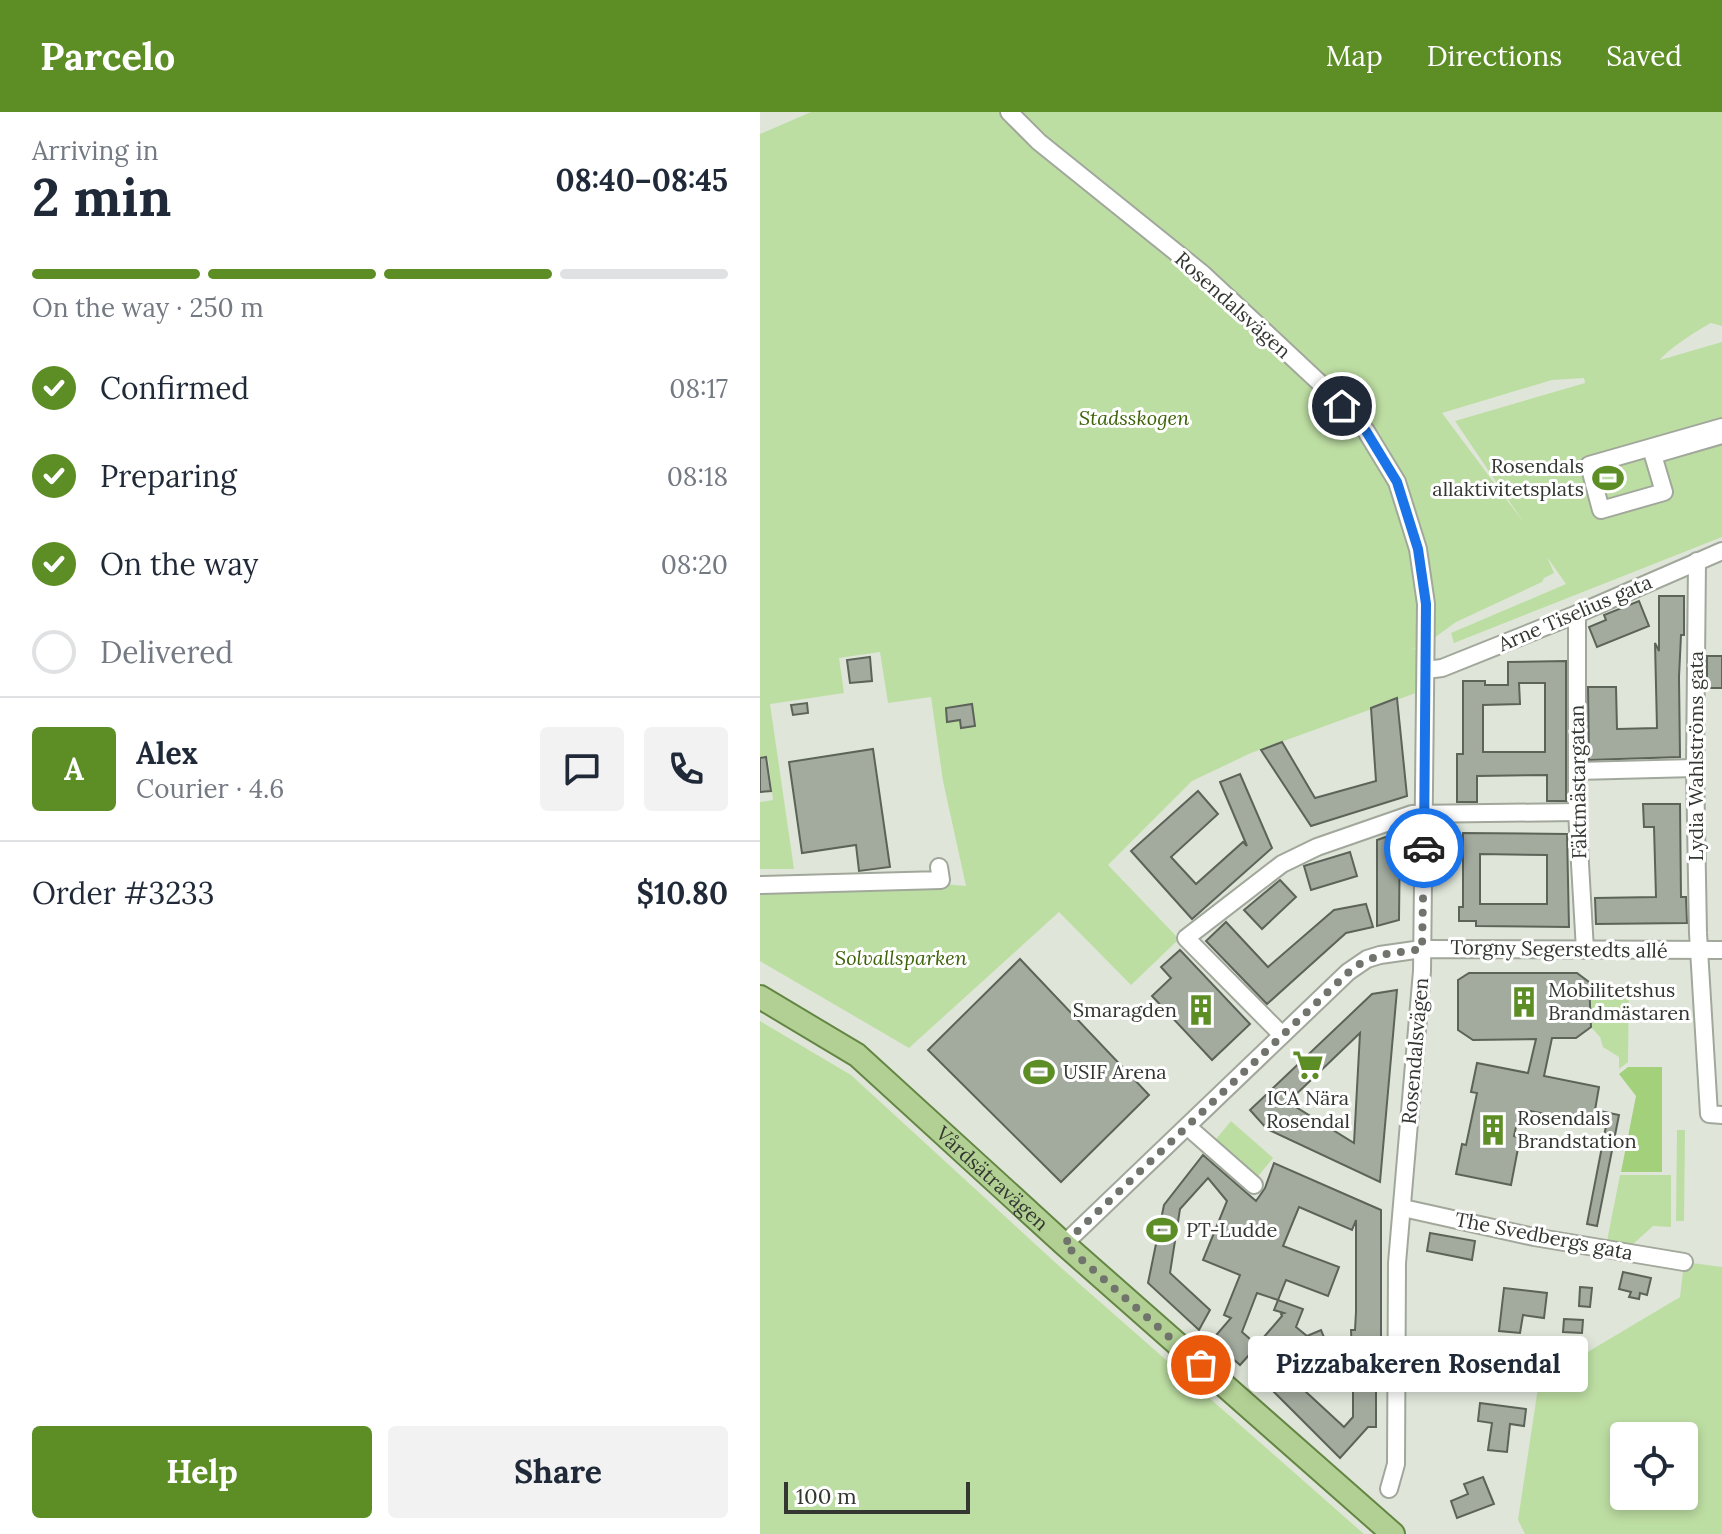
<!DOCTYPE html>
<html lang="en">
<head>
<meta charset="utf-8">
<style>
  body { margin:0; font-family:Lora,serif; background:#f2f2f3; color:#1f2937; height:100vh; display:flex; flex-direction:column; font-size:30px; white-space:nowrap }
  * { box-sizing:border-box; margin:0 }
  p { font-size:26px; color:#747a83 }
  .icon { flex:none; width:44px; height:44px; fill:none; stroke:currentColor; stroke-width:2; stroke-linecap:round; stroke-linejoin:round }
  .map { position:relative; flex:1; overflow:hidden }
  .drawer { display:flex; flex-direction:column; background:#fff; width:760px }
  .drawer>* { flex:none }
  .controls { position:absolute; left:850px; top:1310px; display:grid; gap:16px }
  .controls a { display:grid; place-items:center; width:88px; height:88px; border-radius:8px; background:#fff; box-shadow:0 4px 12px #0003; font-size:40px }
  .scale { position:absolute; left:24px; bottom:20px; width:186px; box-sizing:border-box; padding-left:8px; border:4px solid #343731; border-top:0; font-size:22px; line-height:28px; white-space:nowrap; color:#343731; -webkit-text-stroke:6px #fff; paint-order:stroke }
  .pin { position:absolute; display:grid; place-items:center; width:68px; height:68px; color:#fff; margin:-34px; border:4px solid #fff; border-radius:50%; box-shadow:0 2px 8px #0007 }
  .courier { position:absolute; display:grid; place-items:center; width:80px; height:80px; margin:-40px; border:6px solid #1a73e8; border-radius:50%; background:#fff; color:#222; box-shadow:0 2px 10px #0007 }
  .bubble { position:absolute; height:56px; border-radius:8px; background:#fff; box-shadow:0 4px 12px #0003; font-size:26px; font-weight:700; line-height:56px; text-align:center }
  .overview em { font-style:normal; font-weight:700 }
  .overview div { display:flex; flex-direction:column-reverse }
  .overview { display:flex; align-items:center; justify-content:space-between; height:136px; padding:0 32px }
  h1 { font-size:52px; font-weight:700; line-height:60px }
  .bar { display:grid; grid-template-columns:repeat(4,1fr); gap:12px 8px; align-content:center; height:96px; padding:0 32px }
  .bar i { height:10px; border-radius:6px; background:#e0e1e3 }
  .bar .on { background:#5d8e25 }
  .bar p { grid-column:span 4 }
  .line { display:flex; align-items:center; gap:20px; padding:0 32px; border-top:2px solid #e0e1e3 }
  .line div { flex:1 }
  .round { display:grid; place-items:center; flex:none; width:84px; height:84px; border-radius:8px; background:#f2f2f3 }
  ol { padding:0 32px; list-style:none }
  li { display:flex; align-items:center; gap:24px; height:88px }
  li p { margin-inline-start:auto }
  li .icon { padding:8px; border-radius:50%; background:#5d8e25; color:#fff; stroke-width:4 }
  li:last-child { color:#747a83 }
  li i { width:44px; height:44px; border:4px solid #e0e1e3; border-radius:50% }
  .button { display:flex; gap:16px; margin-top:auto; padding:16px 32px }
  .button a { flex:1; height:92px; border-radius:8px; background:#5d8e25; color:#fff; font-size:32px; font-weight:700; line-height:92px; text-align:center }
  .button a+a { background:#f2f2f3; color:#1f2937 }
  header { display:flex; align-items:center; gap:48px; box-sizing:border-box; height:112px; padding:0 40px; background:#5d8e25; color:#fff }
  header strong { font-size:38px }
  nav { display:flex; gap:44px; margin-inline-start:auto; font-size:28px }
  main { display:flex; flex:1; min-height:0 }
  .map>svg:first-child { display:block }
</style>
</head>
<body>
<header>
<strong>Parcelo</strong>
<nav><a>Map</a><a>Directions</a><a>Saved</a></nav>
</header>
<main>
<section class="drawer">
<div class="overview"><div><h1>2 min</h1><p>Arriving in</p></div><em>08:40–08:45</em></div>
<div class="bar"><i class="on"></i><i class="on"></i><i class="on"></i><i></i><p>On the way · 250 m</p></div>
<ol>
<li><svg class="icon" aria-label="check" viewBox="0 0 24 24"><path d="M5 12l5 5 9-10"/></svg>Confirmed<p>08:17</p></li>
<li><svg class="icon" aria-label="check" viewBox="0 0 24 24"><path d="M5 12l5 5 9-10"/></svg>Preparing<p>08:18</p></li>
<li><svg class="icon" aria-label="check" viewBox="0 0 24 24"><path d="M5 12l5 5 9-10"/></svg>On the way<p>08:20</p></li>
<li><i></i>Delivered</li>
</ol>
<div class="line" style="height:144px"><b class="round" style="background:#5d8e25;color:#fff">A</b><div><b>Alex</b><p>Courier · 4.6</p></div><a class="round"><svg class="icon" aria-label="chat" viewBox="0 0 24 24"><path d="M4 5h16v11H9l-5 4z"/></svg></a><a class="round"><svg class="icon" aria-label="phone" viewBox="0 0 24 24"><path d="M5 4h4l2 5-3 2q2 4 5 5l2-3 5 2v4C11 20 4 13 5 4z"/></svg></a></div>
<div class="line" style="height:104px"><div>Order #3233</div><b>$10.80</b></div>
<div class="button"><a>Help</a><a>Share</a></div>
</section>
<div class="map">
<svg width="962" height="1422" viewBox="0 0 962 1422">
  <rect width="100%" height="100%" fill="#dfe6d9"/>
  <g fill="#bddea3" fill-rule="evenodd">
    <path d="M51,0H962V214L951,211C939,217 907,238 900,248L962,230V425L694,531L691,521L806,472L787,445L794,461L784,466L782,470L696,510L666,532L650,538L665,534L664,578L491,641L432,669L348,753L419,827L371,873L299,800L149,936L0,849V782L4,779L171,771L206,774L183,669L171,585L128,591L120,540L79,546L84,581L10,592L34,757H0V690L13,688L8,647L0,646V22ZM824,266L825,271L695,309L764,411L682,301L792,268Z"/>
    <polygon points="869,875 868,950 859,957 859,945 843,935 840,925 831,915 829,876"/>
    <polygon points="0,909 91,963 298,1153 604,1422 0,1422"/>
    <polygon points="471,1009 513,1046 495,1068 452,1032"/>
    <polygon points="917,1018 925,1018 924,1109 916,1109"/>
    <polygon points="860,1063 911,1063 911,1115 893,1114 872,1133 847,1129"/>
    <path d="M924,1150L962,1155V1422H765L758,1408L779,1269L920,1185ZM864,1324H924V1384H864Z"/>
  </g>
  <polygon fill="#a3d07b" points="868,955 902,955 902,1060 861,1060 876,984 859,962"/>
  <g fill="#a3aa9e" stroke="#5c6358" stroke-width="2" fill-rule="evenodd">
    <polygon points="899,484 924,484 924,523 921,523 919,565 920,645 829,648 828,575 856,575 857,617 897,616 895,531 899,539"/>
    <polygon points="879,489 889,514 837,535 829,515 846,508 844,503"/>
    <rect x="947" y="544" width="15" height="32"/>
    <polygon points="110,545 112,569 90,571 87,548"/>
    <path d="M806,549V689H787V663L717,664V690H697V642H703V569H725V573H748V550ZM759,571H785V640H723V593L760,592Z"/>
    <polygon points="637,586 647,684 551,714 501,638 522,630 555,686 616,669 611,596"/>
    <polygon points="47,591 48,601 33,603 31,593"/>
    <polygon points="212,592 215,614 201,616 200,608 187,610 186,596"/>
    <polygon points="113,637 130,755 99,759 96,733 42,741 29,650"/>
    <polygon points="6,645 11,679 0,680 0,646"/>
    <polygon points="480,662 512,736 432,807 371,739 438,679 458,702 411,745 436,772 483,730 487,734 460,670"/>
    <polygon points="883,692 920,692 921,785 926,785 927,811 836,812 835,786 896,785 894,715 884,715"/>
    <polygon points="640,720 639,808 617,814 617,728"/>
    <path d="M703,721L807,722L809,815L716,814V809H699V795H703ZM720,742L787,743V792H720Z"/>
    <polygon points="590,740 597,764 551,778 544,754"/>
    <polygon points="520,768 536,785 502,817 484,798"/>
    <polygon points="606,792 613,815 586,821 507,892 446,829 466,810 508,855 574,798"/>
    <polygon points="420,838 490,912 452,948 392,884 411,866 401,855"/>
    <polygon points="260,847 389,983 301,1070 168,938"/>
    <polygon points="709,861 817,861 829,870 831,915 816,926 792,926 784,964 839,975 835,998 859,1003 837,1114 827,1112 846,1014 760,997 754,1024 760,1026 751,1073 696,1062 702,1032 706,1033 717,981 711,980 717,951 768,961 776,927 713,928 698,918 698,868"/>
    <path d="M637,878L620,1070L507,1017L490,998L612,882ZM600,921L594,1031L528,990Z"/>
    <path d="M443,1043L496,1089L505,1076L514,1051L621,1098V1236H618V1263H616V1315H608L580,1346L502,1268L510,1260L490,1242L480,1253L452,1228L471,1206L464,1203L480,1163L443,1148L467,1089L448,1066L420,1097L410,1161L450,1198L439,1218L388,1171L404,1093ZM539,1095L592,1118L596,1108V1200L595,1218H591L592,1241L568,1242V1263H593V1305L584,1315L544,1278L532,1264L534,1262L516,1245L532,1226L540,1242L566,1230L561,1218L547,1224L536,1215L543,1197L518,1188L514,1198L524,1201L521,1202L522,1204L497,1233L482,1220L497,1181L518,1188L526,1168L568,1184L579,1155L523,1134Z"/>
    <polygon points="670,1121 715,1129 712,1148 667,1139"/>
    <polygon points="863,1160 891,1166 887,1183 880,1181 879,1187 869,1185 871,1180 859,1177"/>
    <polygon points="820,1175 832,1176 830,1195 819,1194"/>
    <polygon points="744,1176 787,1181 784,1206 763,1203 760,1221 739,1219"/>
    <polygon points="804,1207 823,1208 822,1221 803,1220"/>
    <polygon points="720,1291 766,1297 764,1314 750,1312 747,1340 728,1338 732,1311 718,1309"/>
    <polygon points="723,1365 734,1392 697,1406 691,1389 708,1382 704,1372"/>
  </g>
  <g fill="none" stroke-linecap="round" stroke-linejoin="round">
    <defs>
      <g id="minor">
        <polyline points="249,0 279,30 443,162 563,274 606,319 637,370 658,437 666,492 662,859 637,1151 636,1352 629,1377"/>
        <polyline points="962,315 829,353 841,398 904,380 893,343 962,323"/>
        <polyline points="937,449 935,656 938,821 949,1002 962,1003"/>
        <polyline points="817,502 817,700 825,838"/>
        <polyline points="666,558 682,556 817,502 962,439"/>
        <polyline points="817,659 935,656"/>
        <polyline points="0,773 181,768 179,755"/>
        <polyline points="522,923 426,826 522,752 557,735 652,702 817,700"/>
        <polyline points="428,1015 494,1073"/>
        <polyline points="643,1096 774,1125 924,1150"/>
        <polyline points="304,1132 588,860 607,847 620,843 662,837 962,838"/>
      </g>
      <g id="major">
        <path id="s1" d="M0,885L97,943L304,1132L633,1422"/>
      </g>
    </defs>
    <use href="#minor" stroke="#a1a89b" stroke-width="20"/>
    <use href="#major" stroke="#648643" stroke-width="26"/>
    <use href="#minor" stroke="#fff" stroke-width="16"/>
    <use href="#major" stroke="#b2d094" stroke-width="22"/>
  </g>
  <g fill="none" stroke-linecap="round" stroke-linejoin="round">
    <polyline stroke="#70746c" stroke-width="8" stroke-dasharray="0 14.4" points="441,1253 304,1132 595,854 620,843 662,837 664,736"/>
    <polyline stroke="#1a73e8" stroke-width="10" points="582,294 606,319 637,370 658,437 666,492 664,736"/>
  </g>
  <defs>
    <symbol id="stadium-bare" viewBox="-9 -9 18 18"><path d="M0-5a6.5 5 0 1 0 0 10a6.5 5 0 1 0 0-10ZM-3.5-1.8h7v3.6h-7Z" fill="#5d8e25" stroke="#fff" stroke-width="2.5" paint-order="stroke"/></symbol>
    <symbol id="building-bare" viewBox="-9 -9 18 18"><path d="M-4-6H4V6H1V3H-1V6H-4ZM-2.5-4.3h1.7v1.8h-1.7ZM.8-4.3h1.7v1.8H.8ZM-2.5-1h1.7V.8h-1.7ZM.8-1h1.7V.8H.8Z" fill="#5d8e25" stroke="#fff" stroke-width="2.5" paint-order="stroke"/></symbol>
    <symbol id="supermarket-bare" viewBox="-9 -9 18 18"><path d="M-6-5.5h2.5l.6 2H6L4.5 2H-2.5L-4.4-4H-6ZM-1.5 3.2a1.3 1.3 0 1 0 .1 0ZM3 3.2a1.3 1.3 0 1 0 .1 0Z" fill="#5d8e25" stroke="#fff" stroke-width="2.5" paint-order="stroke"/></symbol>
  </defs>
  <g fill-rule="evenodd">
    <use href="#stadium-bare" x="826" y="344" width="44" height="44"/>
    <use href="#building-bare" x="742" y="868" width="44" height="44"/>
    <use href="#building-bare" x="419" y="876" width="44" height="44"/>
    <use href="#supermarket-bare" x="526" y="931" width="44" height="44"/>
    <use href="#stadium-bare" x="257" y="938" width="44" height="44"/>
    <use href="#building-bare" x="711" y="996" width="44" height="44"/>
    <use href="#stadium-bare" x="380" y="1096" width="44" height="44"/>
  </g>
  <g text-anchor="middle" stroke-width="6" stroke-linejoin="round" paint-order="stroke">
    <g font-size="20" fill="#343731" stroke="#fff">
      <text transform="translate(473 193) rotate(42)" y="7">Rosendalsvägen</text>
      <text transform="translate(815 501) rotate(-23)" y="7">Arne Tiselius gata</text>
      <text transform="translate(936 644) rotate(-90)" y="7">Lydia Wahlströms gata</text>
      <text transform="translate(818 670) rotate(-91)" y="7">Fäktmästargatan</text>
      <text transform="translate(799 837) rotate(1)" y="7">Torgny Segerstedts allé</text>
      <text transform="translate(655 939) rotate(-85)" y="7">Rosendalsvägen</text>
      <text dy="7" stroke="none"><textPath href="#s1" startOffset="296">Vårdsätravägen</textPath></text>
      <text transform="translate(784 1124) rotate(11)" y="7">The Svedbergs gata</text>
    </g>
    <g font-size="20" font-style="italic" fill="#3c6307" stroke="#fff">
      <text x="374" y="313">Stadsskogen</text>
      <text x="141" y="853">Solvallsparken</text>
    </g>
    <g font-size="20" fill="#343731" stroke="#fff" text-anchor="start">
      <text x="824" y="361" text-anchor="end">Rosendals<tspan x="824" dy="23">allaktivitetsplats</tspan></text>
      <text x="788" y="885">Mobilitetshus<tspan x="788" dy="23">Brandmästaren</tspan></text>
      <text x="417" y="905" text-anchor="end">Smaragden</text>
      <text x="303" y="967">USIF Arena</text>
      <text x="548" y="993" text-anchor="middle">ICA Nära<tspan x="548" dy="23">Rosendal</tspan></text>
      <text x="757" y="1013">Rosendals<tspan x="757" dy="23">Brandstation</tspan></text>
      <text x="426" y="1125">PT-Ludde</text>
    </g>
  </g>
</svg>
<div class="controls">
<a><svg class="icon" aria-label="locate" viewBox="0 0 24 24"><circle cx="12" cy="12" r="6"/><path d="M12 2v4M12 18v4M2 12h4M18 12h4"/></svg></a>
</div>
<div class="scale">100 m</div>
<div class="pin" style="left:441px;top:1253px;background:#ea580c"><svg class="icon" aria-label="bag" viewBox="0 0 24 24"><path d="M5 8h14l-1 12H6zM9 8a3 3 0 0 1 6 0"/></svg></div>
<div class="pin" style="left:582px;top:294px;background:#1f2937"><svg class="icon" aria-label="home" viewBox="0 0 24 24"><path d="M3 11l9-7 9 7M6 9v11h12V9"/></svg></div>
<div class="courier" style="left:664px;top:736px"><svg class="icon" aria-label="car" viewBox="0 0 24 24"><path d="M5 17H2v-5l4-1 3-4h7l3 4 3 1v5h-3M9 17h6M6 11h13"/><circle cx="7" cy="17" r="2"/><circle cx="17" cy="17" r="2"/></svg></div>
<div class="bubble" style="left:488px;top:1224px;width:340px">Pizzabakeren Rosendal</div>
</div>
</main>
</body>
</html>
